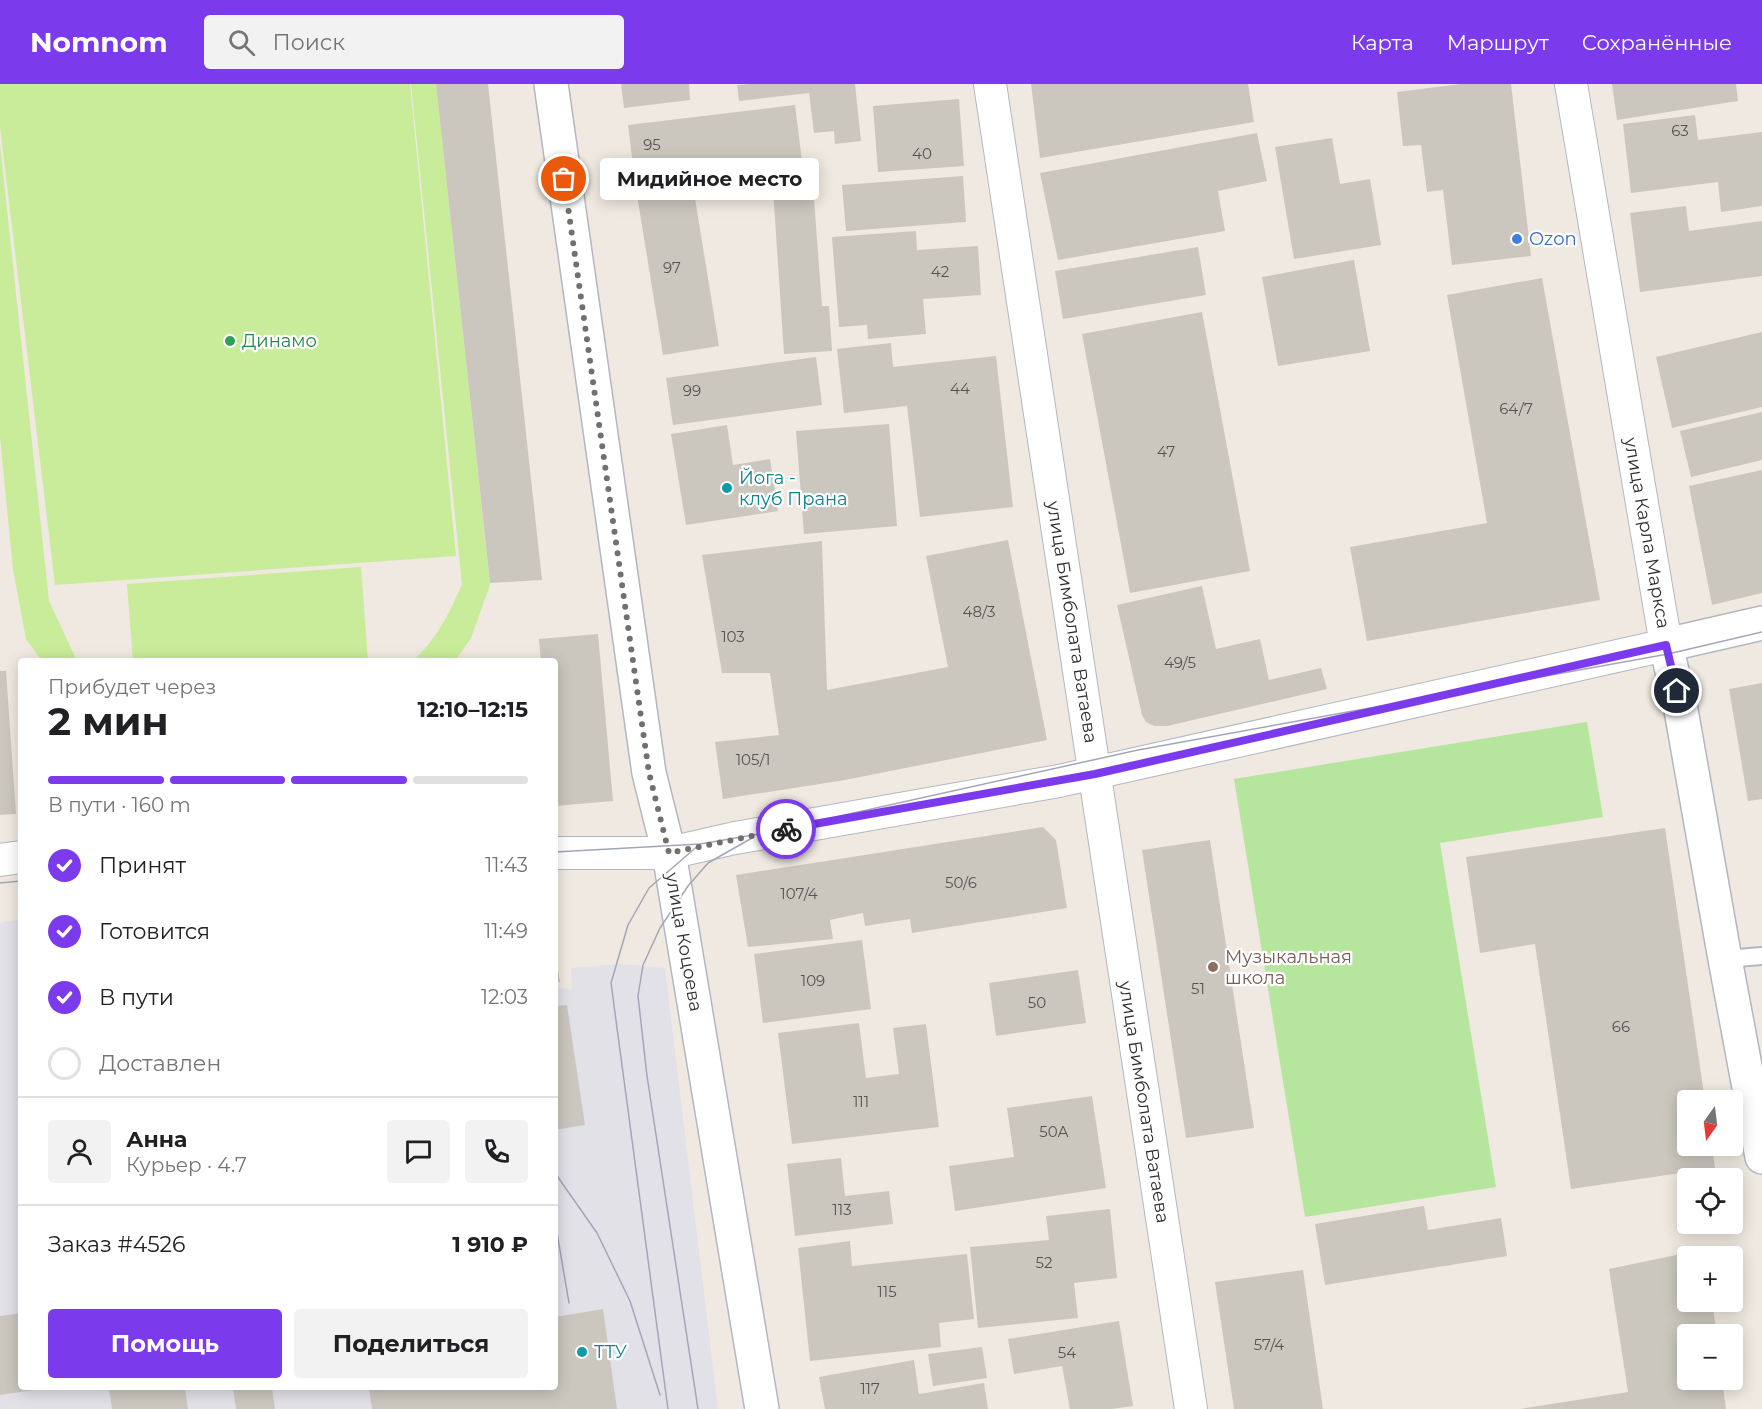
<!DOCTYPE html>
<html lang="ru">
<head>
<meta charset="utf-8">
<style>
  body { margin:0; font-family:Montserrat,sans-serif; background:#f2f2f2; color:#202124; height:100vh; display:flex; flex-direction:column; font-size:22px; white-space:nowrap }
  * { box-sizing:border-box; margin:0 }
  p { font-size:20px; color:#757577 }
  .icon { flex:none; width:33px; height:33px; fill:none; stroke:currentColor; stroke-width:2; stroke-linecap:round; stroke-linejoin:round }
  .map { position:relative; flex:1; overflow:hidden }
  .drawer { position:absolute; left:18px; top:574px; width:540px; height:732px; display:flex; flex-direction:column; background:#fff; border-radius:6px; box-shadow:0 3px 15px #0003 }
  .drawer>* { flex:none }
  .needle { width:39px; rotate:194deg }
  .fabs { position:absolute; left:1677px; top:1006px; display:grid; gap:12px }
  .fabs a { display:grid; place-items:center; width:66px; height:66px; border-radius:6px; background:#fff; box-shadow:0 3px 15px #0003; font-size:30px }
  .pin { position:absolute; display:grid; place-items:center; width:51px; height:51px; color:#fff; margin:-26px; border:3px solid #fff; border-radius:50%; box-shadow:0 2px 6px #0007 }
  .courier { position:absolute; display:grid; place-items:center; width:60px; height:60px; margin:-30px; border:4px solid #7c3aed; border-radius:50%; background:#fff; color:#222; box-shadow:0 2px 8px #0007 }
  .bubble { position:absolute; height:42px; border-radius:6px; background:#fff; box-shadow:0 3px 15px #0003; font-size:20px; font-weight:700; line-height:42px; text-align:center }
  .headline em { font-style:normal; font-weight:700 }
  .headline div { display:flex; flex-direction:column-reverse }
  .headline { display:flex; align-items:center; justify-content:space-between; height:102px; padding:0 30px }
  h1 { font-size:39px; font-weight:700; line-height:45px }
  .bar { display:grid; grid-template-columns:repeat(4,1fr); gap:9px 6px; align-content:center; height:72px; padding:0 30px }
  .bar i { height:8px; border-radius:4px; background:#e0e0e0 }
  .bar .on { background:#7c3aed }
  .bar p { grid-column:span 4 }
  .line { display:flex; align-items:center; gap:15px; padding:0 30px; border-top:2px solid #e0e0e0 }
  .line div { flex:1 }
  .round { display:grid; place-items:center; flex:none; width:63px; height:63px; border-radius:6px; background:#f2f2f2 }
  ol { padding:0 30px; list-style:none }
  li { display:flex; align-items:center; gap:18px; height:66px }
  li p { margin-inline-start:auto }
  li .icon { padding:6px; border-radius:50%; background:#7c3aed; color:#fff; stroke-width:4 }
  li:last-child { color:#757577 }
  li i { width:33px; height:33px; border:3px solid #e0e0e0; border-radius:50% }
  .button { display:flex; gap:12px; margin-top:auto; padding:12px 30px }
  .button a { flex:1; height:69px; border-radius:6px; background:#7c3aed; color:#fff; font-size:24px; font-weight:700; line-height:69px; text-align:center }
  .button a+a { background:#f2f2f2; color:#202124 }
  header { display:flex; align-items:center; gap:36px; box-sizing:border-box; height:84px; padding:0 30px; background:#7c3aed; color:#fff }
  header strong { font-size:28px }
  nav { display:flex; gap:33px; margin-inline-start:auto; font-size:21px }
  .search { width:420px; height:54px; background:#f2f2f2; display:flex; align-items:center; gap:15px; box-sizing:border-box; padding:0 21px; border-radius:6px; color:#757577; font-size:22px }
  .map>svg:first-child { display:block }
</style>
</head>
<body>
<header>
<strong>Nomnom</strong>
<div class="search"><svg class="icon" aria-label="search" viewBox="0 0 24 24"><circle cx="10" cy="10" r="6"/><path d="M15 15l6 6"/></svg>Поиск</div>
<nav><a>Карта</a><a>Маршрут</a><a>Сохранённые</a></nav>
</header>
<div class="map">
<svg width="1762" height="1325" viewBox="0 0 1762 1325">
  <rect width="100%" height="100%" fill="#efe9e1"/>
  <polygon fill="#e3e1e8" points="21,835 21,1304 555,1304 555,904 572,905 571,884 619,880 665,884 718,1325 0,1325 0,839"/>
  <polygon fill="#b6e59e" points="1587,638 1603,733 1440,759 1496,1103 1305,1133 1234,695"/>
  <g fill="#c9ec9a">
    <polygon points="0,0 410,0 456,472 55,501 0,43"/>
    <path d="M411,0H436L490,501L471,554L455,577H412C437,556 448,531 462,501Z"/>
    <polygon points="0,60 49,517 77,577 42,577 26,555 13,486 0,353"/>
    <polygon points="361,483 368,577 133,577 127,500"/>
  </g>
  <g fill="#cbc7bf">
    <polygon points="436,0 488,0 542,496 490,499"/>
    <polygon points="621,0 689,0 690,16 624,24"/>
    <polygon points="750,0 855,0 861,57 835,60 834,47 814,49 809,9 739,17 737,1"/>
    <polygon points="1031,0 1248,0 1254,38 1040,74"/>
    <polygon points="1461,0 1511,0 1531,172 1452,181 1443,106 1427,108 1421,61 1403,62 1397,8"/>
    <polygon points="1612,0 1736,0 1738,17 1617,36"/>
    <polygon points="959,15 964,82 878,88 873,22"/>
    <polygon points="795,21 803,85 636,105 628,41"/>
    <polygon points="1695,31 1698,56 1762,48 1762,122 1721,128 1718,98 1631,109 1623,40"/>
    <polygon points="1257,49 1267,97 1218,107 1225,147 1058,176 1040,89"/>
    <polygon points="1332,54 1340,100 1370,95 1381,161 1294,175 1275,63"/>
    <polygon points="963,92 966,138 846,147 842,101"/>
    <polygon points="693,102 719,262 663,271 637,111"/>
    <polygon points="813,102 822,222 829,222 832,267 784,270 773,105"/>
    <polygon points="1686,122 1689,147 1762,137 1762,192 1640,208 1630,129"/>
    <polygon points="916,147 917,166 978,162 981,211 923,215 926,250 868,255 867,241 839,243 832,153"/>
    <polygon points="1198,163 1206,211 1063,235 1055,187"/>
    <polygon points="1354,176 1370,267 1278,282 1262,193"/>
    <polygon points="1542,194 1600,516 1367,557 1350,463 1487,439 1447,211"/>
    <polygon points="1202,228 1250,487 1130,509 1082,250"/>
    <polygon points="1762,248 1762,323 1672,344 1656,273"/>
    <polygon points="891,259 893,283 996,272 1013,423 920,433 907,322 844,329 837,265"/>
    <polygon points="816,273 822,321 673,341 666,294"/>
    <polygon points="1762,328 1762,376 1691,393 1680,347"/>
    <polygon points="889,340 897,442 804,450 796,347"/>
    <polygon points="727,341 733,381 770,375 778,427 686,441 671,350"/>
    <polygon points="1762,386 1762,509 1712,521 1689,402"/>
    <polygon points="1008,456 1047,656 845,696 723,715 715,658 779,651 770,589 722,589 702,471 822,457 827,606 948,583 926,472"/>
    <polygon points="1202,502 1216,565 1260,555 1269,596 1321,584 1327,605 1167,642 1154,642 1146,638 1142,631 1117,521"/>
    <polygon points="598,550 613,717 555,722 555,578 541,578 539,555"/>
    <polygon points="0,587 6,587 16,730 0,731"/>
    <polygon points="1762,599 1762,715 1748,717 1729,605"/>
    <polygon points="1043,743 1056,756 1067,824 912,849 910,835 865,842 863,829 830,836 833,855 748,863 736,791"/>
    <polygon points="1665,744 1705,1017 1688,1017 1688,1062 1712,1062 1715,1084 1571,1105 1535,860 1480,869 1466,773"/>
    <polygon points="1210,756 1254,1044 1186,1054 1142,766"/>
    <polygon points="862,856 871,925 763,939 754,870"/>
    <polygon points="555,869 560,898 555,898"/>
    <polygon points="1078,886 1086,939 996,952 989,899"/>
    <polygon points="567,921 585,1041 555,1046 555,922"/>
    <polygon points="859,939 866,994 899,990 893,944 926,940 939,1043 792,1060 778,949"/>
    <polygon points="1092,1012 1106,1104 955,1127 949,1082 1014,1073 1007,1024"/>
    <polygon points="841,1074 845,1112 889,1107 893,1140 795,1152 787,1080"/>
    <polygon points="1424,1122 1428,1146 1501,1134 1507,1172 1325,1201 1315,1140"/>
    <polygon points="1110,1125 1117,1194 1074,1199 1078,1234 978,1244 970,1163 1049,1156 1046,1132"/>
    <polygon points="850,1157 852,1182 967,1170 974,1235 939,1239 941,1263 810,1277 798,1164"/>
    <polygon points="1705,1165 1706,1173 1688,1173 1688,1218 1712,1218 1717,1251 1688,1251 1688,1296 1722,1296 1726,1325 1520,1325 1628,1308 1609,1185"/>
    <polygon points="1303,1186 1323,1325 1234,1325 1215,1198"/>
    <polygon points="603,1225 617,1325 372,1325 369,1304 555,1304 555,1233"/>
    <polygon points="21,1229 21,1304 40,1305 0,1311 0,1232"/>
    <polygon points="1119,1237 1133,1322 1112,1325 1070,1325 1062,1282 1014,1290 1008,1255"/>
    <polygon points="982,1263 987,1294 933,1302 928,1270"/>
    <polygon points="914,1276 919,1310 984,1299 988,1325 825,1325 819,1293"/>
    <polygon points="109,1304 185,1304 188,1325 112,1325"/>
    <polygon points="233,1304 272,1304 275,1325 236,1325"/>
  </g>
  <g fill="none" stroke-linecap="round" stroke-linejoin="round">
    <defs>
      <polyline id="lane" points="1725,875 1762,872"/>
      <g id="street">
        <polyline points="990,0 1191,1325"/>
        <polyline points="555,769 669,769 735,754 1059,697 1666,561 1571,0"/>
        <polyline points="0,776 21,773"/>
      </g>
      <g id="secondary">
        <polyline points="551,0 649,689 669,769 762,1325"/>
        <polyline points="1762,539 1666,561 1681,626 1725,875 1762,1073"/>
      </g>
    </defs>
    <use href="#lane" stroke="#b4b7c1" stroke-width="20"/>
    <use href="#street" stroke="#b4b7c1" stroke-width="34"/>
    <use href="#secondary" stroke="#b4b7c1" stroke-width="36"/>
    <use href="#lane" stroke="#fff" stroke-width="16"/>
    <use href="#street" stroke="#fff" stroke-width="32"/>
    <use href="#secondary" stroke="#fff" stroke-width="33"/>
    <g stroke="#a3a6b8" stroke-width="1.5">
      <polyline points="555,768 700,760 759,750 1138,666 1668,570 1762,548"/>
      <polyline points="0,799 21,797"/>
      <polyline points="555,1089 597,1149 630,1217 660,1311"/>
      <polyline points="555,1137 569,1219"/>
      <polyline points="668,1325 611,899 628,841 649,804 700,760"/>
      <polyline points="698,1325 647,992 638,912 643,881 660,844 688,802 708,779 752,754"/>
    </g>
  </g>
  <g fill="none" stroke-linecap="round" stroke-linejoin="round">
    <polyline stroke="#726f6d" stroke-width="6" stroke-dasharray="0 10.8" points="564,95 649,689 669,769 786,745"/>
    <polyline stroke="#7c3aed" stroke-width="8" points="786,745 1095,690 1666,561 1677,607"/>
  </g>
  <circle fill="#3f7fe0" stroke="#fff" stroke-width="2" cx="1517" cy="155" r="6"/>
  <circle fill="#2e9e5b" stroke="#fff" stroke-width="2" cx="230" cy="257" r="6"/>
  <g fill="#0f9aa8" stroke="#fff" stroke-width="2">
    <circle cx="727" cy="404" r="6"/>
    <circle cx="582" cy="1268" r="6"/>
  </g>
  <circle fill="#8d6e63" stroke="#fff" stroke-width="2" cx="1213" cy="883" r="6"/>
  <g text-anchor="middle" stroke-width="4.5" stroke-linejoin="round" paint-order="stroke">
    <g font-size="15" fill="#555452">
      <text x="1680" y="52">63</text>
      <text x="652" y="66">95</text>
      <text x="922" y="75">40</text>
      <text x="672" y="189">97</text>
      <text x="940" y="193">42</text>
      <text x="960" y="310">44</text>
      <text x="692" y="312">99</text>
      <text x="1516" y="330">64/7</text>
      <text x="1166" y="373">47</text>
      <text x="979" y="533">48/3</text>
      <text x="733" y="558">103</text>
      <text x="1180" y="584">49/5</text>
      <text x="753" y="681">105/1</text>
      <text x="961" y="804">50/6</text>
      <text x="799" y="815">107/4</text>
      <text x="813" y="902">109</text>
      <text x="1198" y="910">51</text>
      <text x="1037" y="924">50</text>
      <text x="1621" y="948">66</text>
      <text x="861" y="1023">111</text>
      <text x="1054" y="1053">50А</text>
      <text x="842" y="1131">113</text>
      <text x="1044" y="1184">52</text>
      <text x="887" y="1213">115</text>
      <text x="1269" y="1266">57/4</text>
      <text x="1067" y="1274">54</text>
      <text x="870" y="1310">117</text>
    </g>
    <g font-size="18" fill="#366cbe" stroke="#fff" text-anchor="start">
      <text x="1529" y="161">Ozon</text>
    </g>
    <g font-size="18" fill="#27864d" stroke="#fff" text-anchor="start">
      <text x="242" y="263">Динамо</text>
    </g>
    <g font-size="18" fill="#0d838f" stroke="#fff" text-anchor="start">
      <text x="739" y="400">Йога -<tspan x="739" dy="21">клуб Прана</tspan></text>
      <text x="594" y="1274">ТТУ</text>
    </g>
    <g font-size="18" fill="#2e2e2e" stroke="#fff">
      <text transform="translate(1647 449) rotate(80)" y="6">улица Карла Маркса</text>
      <text transform="translate(1072 538) rotate(81)" y="6">улица Бимболата Ватаева</text>
      <text transform="translate(684 858) rotate(80)" y="6">улица Коцоева</text>
      <text transform="translate(1144 1018) rotate(81)" y="6">улица Бимболата Ватаева</text>
    </g>
    <g font-size="18" fill="#785e54" stroke="#fff" text-anchor="start">
      <text x="1225" y="879">Музыкальная<tspan x="1225" dy="21">школа</tspan></text>
    </g>
  </g>
</svg>
<div class="fabs">
<a><svg class="needle" viewBox="-14 -14 28 28"><path d="M0-13l5 13h-10z" fill="#e53935"/><path d="M0 13l5-13h-10z" fill="#757577"/></svg></a>
<a><svg class="icon" aria-label="locate" viewBox="0 0 24 24"><circle cx="12" cy="12" r="6"/><path d="M12 2v4M12 18v4M2 12h4M18 12h4"/></svg></a>
<a>+</a>
<a>−</a>
</div>
<div class="pin" style="left:564px;top:95px;background:#ea580c"><svg class="icon" aria-label="bag" viewBox="0 0 24 24"><path d="M5 8h14l-1 12H6zM9 8a3 3 0 0 1 6 0"/></svg></div>
<div class="pin" style="left:1677px;top:607px;background:#1f2937"><svg class="icon" aria-label="home" viewBox="0 0 24 24"><path d="M3 11l9-7 9 7M6 9v11h12V9"/></svg></div>
<div class="courier" style="left:786px;top:745px"><svg class="icon" aria-label="bike" viewBox="0 0 24 24"><circle cx="6" cy="16" r="4"/><circle cx="18" cy="16" r="4"/><path d="M6 16l4-8h5l3 8M10 8l3 8H6M13 5h3"/></svg></div>
<div class="bubble" style="left:600px;top:74px;width:219px">Мидийное место</div>
<section class="drawer">
<div class="headline"><div><h1>2 мин</h1><p>Прибудет через</p></div><em>12:10–12:15</em></div>
<div class="bar"><i class="on"></i><i class="on"></i><i class="on"></i><i></i><p>В пути · 160 m</p></div>
<ol>
<li><svg class="icon" aria-label="check" viewBox="0 0 24 24"><path d="M5 12l5 5 9-10"/></svg>Принят<p>11:43</p></li>
<li><svg class="icon" aria-label="check" viewBox="0 0 24 24"><path d="M5 12l5 5 9-10"/></svg>Готовится<p>11:49</p></li>
<li><svg class="icon" aria-label="check" viewBox="0 0 24 24"><path d="M5 12l5 5 9-10"/></svg>В пути<p>12:03</p></li>
<li><i></i>Доставлен</li>
</ol>
<div class="line" style="height:108px"><a class="round"><svg class="icon" aria-label="person" viewBox="0 0 24 24"><circle cx="12" cy="8" r="4"/><path d="M4 21q1-7 8-7t8 7"/></svg></a><div><b>Анна</b><p>Курьер · 4.7</p></div><a class="round"><svg class="icon" aria-label="chat" viewBox="0 0 24 24"><path d="M4 5h16v11H9l-5 4z"/></svg></a><a class="round"><svg class="icon" aria-label="phone" viewBox="0 0 24 24"><path d="M5 4h4l2 5-3 2q2 4 5 5l2-3 5 2v4C11 20 4 13 5 4z"/></svg></a></div>
<div class="line" style="height:78px"><div>Заказ #4526</div><b>1 910 ₽</b></div>
<div class="button"><a>Помощь</a><a>Поделиться</a></div>
</section>
</div>
</body>
</html>
